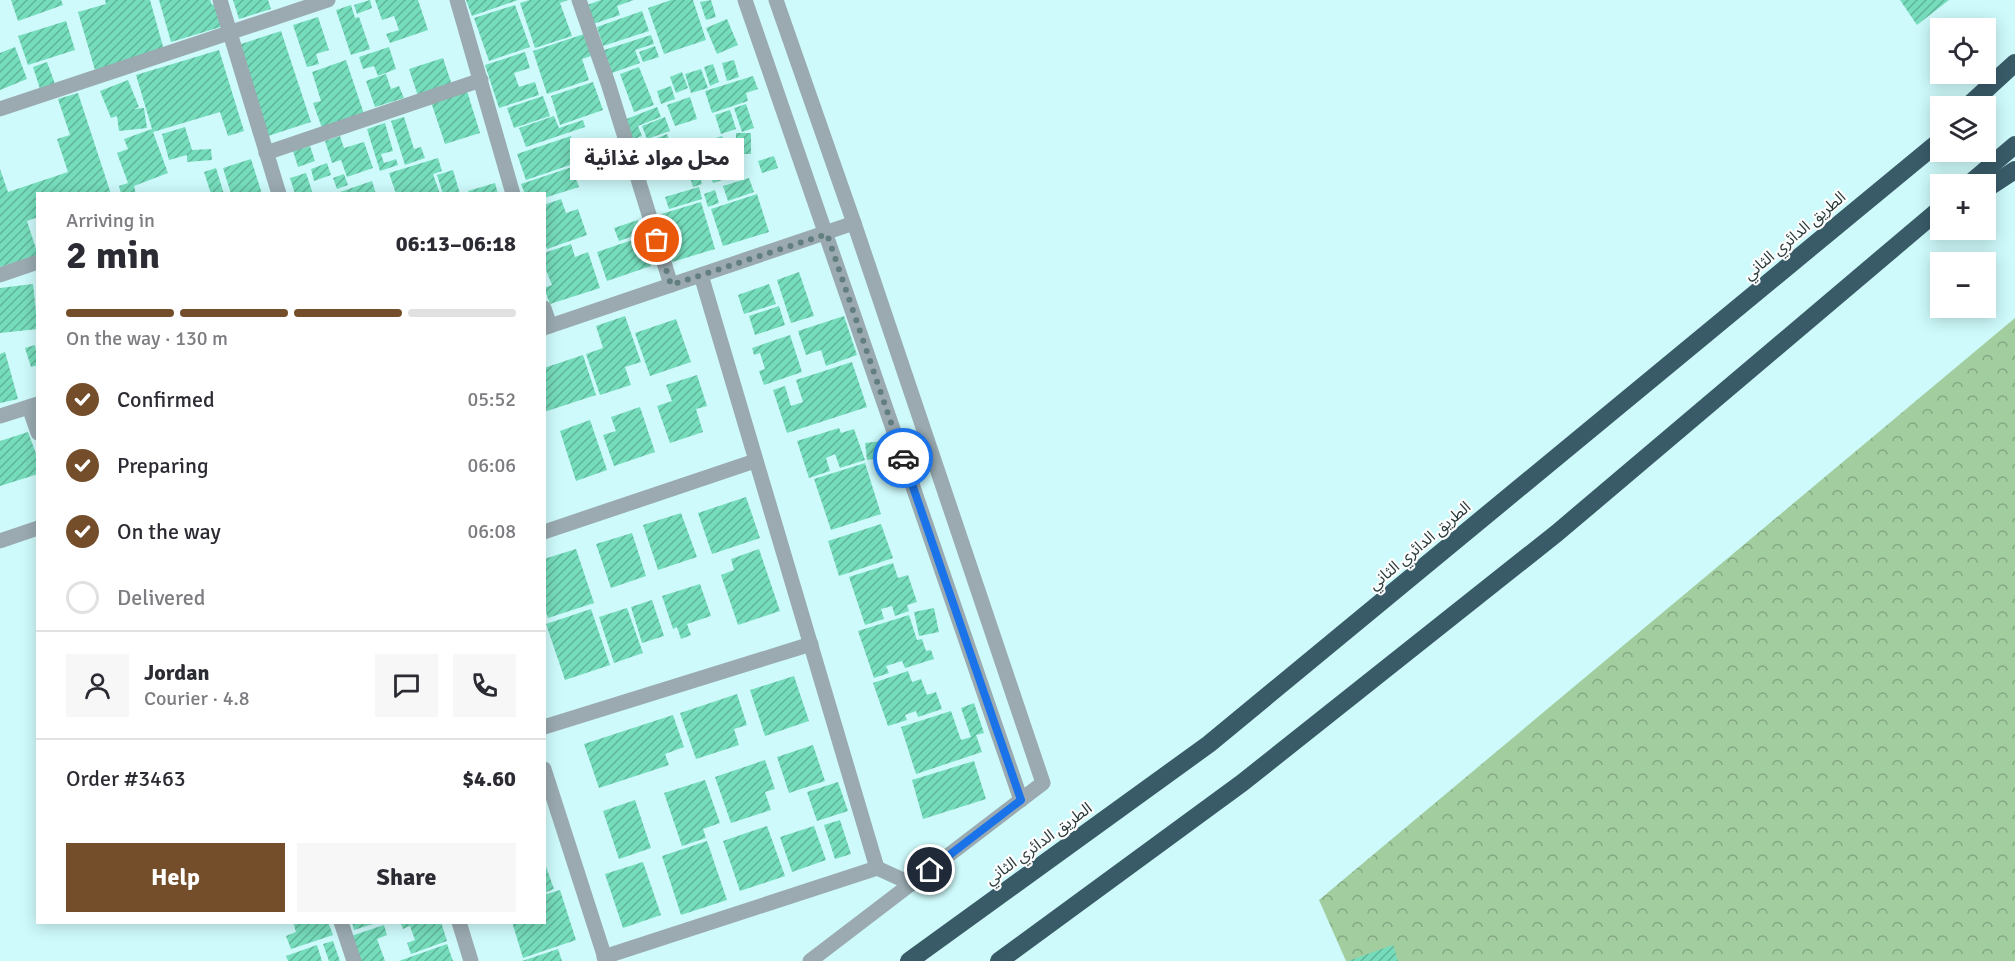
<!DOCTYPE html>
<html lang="en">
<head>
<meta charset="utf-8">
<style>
  body { margin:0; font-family:Signika,"Noto Sans Arabic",sans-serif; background:#f7f7f7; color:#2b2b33; height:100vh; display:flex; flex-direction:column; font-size:22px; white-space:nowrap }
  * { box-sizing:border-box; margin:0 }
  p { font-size:20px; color:#7c7c81 }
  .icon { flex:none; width:33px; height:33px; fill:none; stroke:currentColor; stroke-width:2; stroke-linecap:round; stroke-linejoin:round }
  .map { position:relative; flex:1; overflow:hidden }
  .drawer { position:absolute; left:36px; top:192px; width:510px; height:732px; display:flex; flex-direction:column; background:#fff; border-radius:0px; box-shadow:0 3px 15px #0003 }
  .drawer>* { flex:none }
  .fabs { position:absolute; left:1930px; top:18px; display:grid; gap:12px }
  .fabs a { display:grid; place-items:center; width:66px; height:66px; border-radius:0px; background:#fff; box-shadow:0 3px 15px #0003; font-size:30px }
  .pin { position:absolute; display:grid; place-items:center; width:51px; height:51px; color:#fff; margin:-26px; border:3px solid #fff; border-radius:50%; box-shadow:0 2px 6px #0007 }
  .courier { position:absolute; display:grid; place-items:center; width:60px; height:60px; margin:-30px; border:4px solid #1a73e8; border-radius:50%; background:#fff; color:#222; box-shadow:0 2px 8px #0007 }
  .bubble { position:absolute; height:42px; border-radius:0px; background:#fff; box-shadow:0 3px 15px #0003; font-size:20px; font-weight:800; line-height:42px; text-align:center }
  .overview em { font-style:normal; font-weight:800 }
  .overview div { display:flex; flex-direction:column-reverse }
  .overview { display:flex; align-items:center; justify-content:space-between; height:102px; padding:0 30px }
  h1 { font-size:39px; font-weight:800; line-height:45px }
  .bar { display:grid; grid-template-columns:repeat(4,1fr); gap:9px 6px; align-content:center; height:72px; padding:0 30px }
  .bar i { height:8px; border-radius:4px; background:#e1e1e2 }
  .bar .selected { background:#744e2a }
  .bar p { grid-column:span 4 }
  .line { display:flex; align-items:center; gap:15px; padding:0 30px; border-top:2px solid #e1e1e2 }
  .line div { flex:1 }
  .round { display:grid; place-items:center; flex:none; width:63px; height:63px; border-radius:0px; background:#f7f7f7 }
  ol { padding:0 30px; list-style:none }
  li { display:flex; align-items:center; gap:18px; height:66px }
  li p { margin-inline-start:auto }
  li .icon { padding:6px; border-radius:50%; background:#744e2a; color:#fff; stroke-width:4 }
  li:last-child { color:#7c7c81 }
  li i { width:33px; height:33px; border:3px solid #e1e1e2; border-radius:50% }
  .cta { display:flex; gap:12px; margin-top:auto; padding:12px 30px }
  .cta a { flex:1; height:69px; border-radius:0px; background:#744e2a; color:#fff; font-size:24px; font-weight:800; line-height:69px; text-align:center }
  .cta a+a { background:#f7f7f7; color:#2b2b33 }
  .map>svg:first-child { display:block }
</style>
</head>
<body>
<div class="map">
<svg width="2015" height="961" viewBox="0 0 2015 961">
  <defs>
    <pattern id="forest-crowns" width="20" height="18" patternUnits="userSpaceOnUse" patternTransform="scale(1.5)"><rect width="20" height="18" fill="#a1cd9f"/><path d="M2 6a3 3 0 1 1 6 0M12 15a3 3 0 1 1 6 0" fill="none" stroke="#83a883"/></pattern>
    <pattern id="building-hatch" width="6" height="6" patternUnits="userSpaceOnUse" patternTransform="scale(1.5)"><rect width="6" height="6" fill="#76ddbc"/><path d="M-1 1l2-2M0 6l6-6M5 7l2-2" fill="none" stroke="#61b49a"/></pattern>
  </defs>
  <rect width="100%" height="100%" fill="#cefafb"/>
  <polygon fill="url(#forest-crowns)" points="2015,318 2015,961 1346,961 1319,900"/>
  <g fill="url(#building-hatch)">
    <polygon points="11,0 61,0 63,5 18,21"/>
    <polygon points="105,0 150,0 164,50 95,70 78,12 106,4"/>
    <polygon points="159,0 210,0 212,5 218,3 224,26 171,42"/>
    <polygon points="233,0 268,0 271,9 239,19"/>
    <polygon points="370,0 372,8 357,14 354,5"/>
    <polygon points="375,0 418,0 428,30 390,43 386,34 399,30 394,16 382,20"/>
    <polygon points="466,0 518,0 472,16"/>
    <polygon points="530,0 568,0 560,3 572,36 535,48 520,3"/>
    <polygon points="601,0 634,0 617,6 620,15 593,24 587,5"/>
    <polygon points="671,0 693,0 706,40 664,54 648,8"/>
    <polygon points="711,0 716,17 706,20 700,2"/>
    <polygon points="1900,0 1949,0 1917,25"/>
    <polygon points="351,5 355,18 359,17 370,49 351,55 336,10"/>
    <polygon points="515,5 530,47 489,61 474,18"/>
    <polygon points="642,11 649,31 603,46 597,27"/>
    <polygon points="318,17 329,50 316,54 319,64 307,67 293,25"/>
    <polygon points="727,19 738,45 717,54 706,28"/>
    <polygon points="66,21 75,50 28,65 18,36"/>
    <polygon points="281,31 311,122 268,136 238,45"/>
    <polygon points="587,33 594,55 582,59 589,80 547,94 533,51"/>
    <polygon points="651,35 654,44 635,50 640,63 612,73 604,50"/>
    <polygon points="655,46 659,57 643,62 639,52"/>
    <polygon points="15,47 27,79 0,90 0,53"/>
    <polygon points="389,47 396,69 378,76 374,66 363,69 359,57"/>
    <polygon points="219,50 244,131 228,136 220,112 153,132 168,173 134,186 136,194 121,194 119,186 128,183 117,153 128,149 124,139 152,129 136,75"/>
    <polygon points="525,52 530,68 514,73 519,87 535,82 539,95 499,108 485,65"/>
    <polygon points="443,58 452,85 418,96 409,69"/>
    <polygon points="346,60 364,114 322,128 313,103 321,101 312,72"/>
    <polygon points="734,60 739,77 727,81 722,63"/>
    <polygon points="47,62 55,84 40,89 33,67"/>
    <polygon points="713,64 719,82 710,86 704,67"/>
    <polygon points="639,67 654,105 634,112 620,74"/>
    <polygon points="701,69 708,88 691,93 685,74"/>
    <polygon points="682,72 688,88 676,93 670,77"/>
    <polygon points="386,74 391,89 399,86 404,98 375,107 366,81"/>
    <polygon points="753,76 758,89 746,93 748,101 712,113 705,91"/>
    <polygon points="128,80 139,107 133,109 144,108 147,128 119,131 117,116 111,118 100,91"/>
    <polygon points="593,82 603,110 560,125 551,96"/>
    <polygon points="671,86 675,99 661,104 657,91"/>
    <polygon points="467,91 480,133 445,144 431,102"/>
    <polygon points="78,93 111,194 38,194 38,217 27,221 38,255 0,267 0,169 8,192 68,172 57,139 70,135 58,99"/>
    <polygon points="543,96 550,116 514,128 507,108"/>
    <polygon points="690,97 697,119 675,126 667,105"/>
    <polygon points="746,104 754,128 742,132 734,108"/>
    <polygon points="657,107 661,117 638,126 642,136 632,140 624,120"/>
    <polygon points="730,110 736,129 721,134 715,115"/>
    <polygon points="554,116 559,128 583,120 585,127 526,147 519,128"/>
    <polygon points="404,117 414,149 421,147 425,158 405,165 391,121"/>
    <polygon points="665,117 670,131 647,139 642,126"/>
    <polygon points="385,123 393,151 381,154 384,163 396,159 398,165 380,171 367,129"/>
    <polygon points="185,127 192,150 211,149 212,160 187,162 187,155 169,160 162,134"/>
    <rect x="736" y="133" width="15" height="21"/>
    <polygon points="667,134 673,149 638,163 632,148"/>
    <polygon points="340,136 344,148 364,142 373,168 347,177 341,160 332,163 325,141"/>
    <polygon points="571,136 579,162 526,180 517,154"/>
    <polygon points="722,136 726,147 710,152 706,142"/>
    <polygon points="310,146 315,161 298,167 293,151"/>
    <polygon points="732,149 734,158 722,162 723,166 738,161 741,174 713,183 709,170 715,168 711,155"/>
    <polygon points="679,151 685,165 644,181 638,167"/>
    <polygon points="774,156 778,168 762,173 758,161"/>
    <polygon points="438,158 442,171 433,174 440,194 396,194 389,173"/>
    <polygon points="251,159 262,194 231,194 223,168"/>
    <polygon points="327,163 331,175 314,181 311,169"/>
    <polygon points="697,165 702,184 693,187 687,168"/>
    <polygon points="572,167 579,187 544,198 544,194 525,194 521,184"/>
    <polygon points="216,168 224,194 211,194 204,172"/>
    <polygon points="453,170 460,194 443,194 437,175"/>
    <polygon points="306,173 313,194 295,194 290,178"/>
    <polygon points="344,174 348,185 337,189 333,178"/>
    <polygon points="749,178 754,192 728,201 723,186"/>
    <polygon points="372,181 376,194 337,194 337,193"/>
    <polygon points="495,183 498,194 469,194 468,191"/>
    <polygon points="699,187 702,199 669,209 665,197"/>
    <polygon points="715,190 719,203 708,207 704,194"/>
    <polygon points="757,194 769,232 723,246 711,209"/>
    <polygon points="561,199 566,213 578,209 587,235 547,249 544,240 544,205"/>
    <polygon points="701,202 715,249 672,262 658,215"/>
    <polygon points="638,220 642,233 619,241 614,228"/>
    <polygon points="641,237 651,266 607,281 597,252"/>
    <polygon points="571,244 575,257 588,252 600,288 550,304 544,288 552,285 544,265 544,253"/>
    <polygon points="799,272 814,316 791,323 777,280"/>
    <polygon points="33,284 38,329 0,333 0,288"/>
    <polygon points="769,284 776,304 744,314 738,295"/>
    <polygon points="779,306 785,325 755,335 749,316"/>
    <polygon points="625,316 641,362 625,367 631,385 600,395 586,354 603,348 596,326"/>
    <polygon points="844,316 857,355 826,366 821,350 806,355 798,331"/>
    <polygon points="676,319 691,362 650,376 635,333"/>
    <polygon points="790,335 802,372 764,385 759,371 765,369 760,353 754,355 752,348"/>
    <polygon points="35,345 38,365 31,367 25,348"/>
    <polygon points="5,352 18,399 0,403 0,354"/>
    <polygon points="583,355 596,395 544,412 544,368"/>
    <polygon points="852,362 867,407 787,433 773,390 785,386 791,406 803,402 796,380"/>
    <polygon points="697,375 707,406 696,409 703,432 670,443 657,406 672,401 666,385"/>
    <polygon points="640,407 655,452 614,466 603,435 616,431 611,417"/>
    <polygon points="590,420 607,470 576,481 560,431"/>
    <polygon points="839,428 841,433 854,429 865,460 840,468 835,454 826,458 830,471 809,478 797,441"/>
    <polygon points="28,432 38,459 38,474 0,486 0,441"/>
    <polygon points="883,441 886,457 867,460 865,443"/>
    <polygon points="865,463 881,514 831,530 814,479"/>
    <polygon points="746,497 760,538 712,554 698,513"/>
    <polygon points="681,513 697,557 658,570 643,525"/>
    <polygon points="881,524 893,558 839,576 828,541"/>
    <polygon points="632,533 646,576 611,588 596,544"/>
    <polygon points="576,549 594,603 548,618 544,606 544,559"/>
    <polygon points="759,549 780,611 738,625 721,575 734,570 731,559"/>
    <polygon points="893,563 898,578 908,575 917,602 907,605 909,611 895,616 892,606 881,609 884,619 865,625 849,577"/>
    <polygon points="700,584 711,616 687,624 691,635 681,639 677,627 673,629 662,596"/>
    <polygon points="652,600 664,636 642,643 631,607"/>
    <polygon points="627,608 643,653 614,663 599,617"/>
    <polygon points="934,608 939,632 919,636 914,612"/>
    <polygon points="591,609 610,665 565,680 546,624"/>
    <polygon points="909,615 917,640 922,639 926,651 931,650 934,659 905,668 902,661 886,666 889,673 874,678 858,631"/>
    <polygon points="908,671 912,682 921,679 927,695 936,692 942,709 918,717 916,711 905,715 907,720 888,726 873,683"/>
    <polygon points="794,676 809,721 765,736 750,690"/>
    <polygon points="737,694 747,725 734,729 739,745 696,759 680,713"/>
    <polygon points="974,703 984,733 976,735 982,752 916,774 901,727 951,711 961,740 971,737 961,708"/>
    <polygon points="673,715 684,747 665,754 669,765 599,788 584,744"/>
    <polygon points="813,745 825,781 789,793 777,757"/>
    <polygon points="765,760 775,789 765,792 771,810 731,823 715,777"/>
    <polygon points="974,761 986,799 923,819 912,780"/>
    <polygon points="705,780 720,823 703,829 706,838 682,846 664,793"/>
    <polygon points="838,782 848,811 817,821 807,792"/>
    <polygon points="635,800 651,848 619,859 603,811"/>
    <polygon points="840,820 851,854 835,859 824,825"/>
    <polygon points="767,826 785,876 740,891 723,841"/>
    <polygon points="814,826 826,860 792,872 780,837"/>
    <polygon points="707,841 727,900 681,915 662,856"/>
    <polygon points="544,861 554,889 544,893"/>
    <polygon points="643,862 661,915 623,928 605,874"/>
    <polygon points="560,890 576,940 523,958 512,922 544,922 544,895"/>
    <polygon points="293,922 328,922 333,935 291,949 286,936 296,932"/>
    <polygon points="352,922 376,922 376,923 354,930"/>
    <polygon points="400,922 415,922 416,924 441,922 447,941 411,954 407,943 415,940 410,926 403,929"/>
    <polygon points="384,925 387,935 377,939 385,961 359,961 351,936"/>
    <polygon points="333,941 340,961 329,961 323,944"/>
    <polygon points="447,944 453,961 399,961"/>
    <polygon points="317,945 322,961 288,961 286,956"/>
    <polygon points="1393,945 1398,961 1348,961"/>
    <polygon points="558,949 562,961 522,961"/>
  </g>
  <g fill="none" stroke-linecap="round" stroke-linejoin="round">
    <g stroke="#9aaab0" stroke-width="15">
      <polyline points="220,0 279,194"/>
      <polyline points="457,0 513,194"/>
      <polyline points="579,0 608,83 671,285"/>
      <polyline points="745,0 1021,800"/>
      <polyline points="776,0 854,223 1043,783 810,961"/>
      <polyline points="0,109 328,0"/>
      <polyline points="266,153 481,80"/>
      <polyline points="0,275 38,262"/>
      <polyline points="701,275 877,868 912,884"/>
      <polyline points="544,308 550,326"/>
      <polyline points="544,328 854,223"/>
      <polyline points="29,407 38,433"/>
      <polyline points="0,416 38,404"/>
      <polyline points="544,532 755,461"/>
      <polyline points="0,541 38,528"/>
      <polyline points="544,727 811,644"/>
      <polyline points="544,769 606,961"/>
      <polyline points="341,922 354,961"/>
      <polyline points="459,922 471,961"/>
      <polyline points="604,957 877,868"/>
    </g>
    <g stroke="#395b68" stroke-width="18">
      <polyline points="1968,106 2015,63"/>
      <polyline points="1969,184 2015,145"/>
      <polyline points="1986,189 2015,170"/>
      <polyline points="909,961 1209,744 1941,140"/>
      <polyline points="999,961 1242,783 1557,533 1941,208"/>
    </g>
  </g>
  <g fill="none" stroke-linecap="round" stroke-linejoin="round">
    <polyline stroke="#637e7e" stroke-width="6" stroke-dasharray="0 10.8" points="657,240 671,285 827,234 903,458"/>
    <polyline stroke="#1a73e8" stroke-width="8" points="903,458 1021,800 930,870"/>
  </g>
  <g text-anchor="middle" stroke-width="4.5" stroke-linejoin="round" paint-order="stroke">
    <g font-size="16" fill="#2a3b3b" stroke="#fdfdfd">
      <text transform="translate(1794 235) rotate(-40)" y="6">الطريق الدائري الثاني</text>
      <text transform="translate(1419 545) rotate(-40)" y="6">الطريق الدائري الثاني</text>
      <text transform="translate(1038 843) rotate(-36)" y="6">الطريق الدائري الثاني</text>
    </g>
  </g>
</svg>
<div class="fabs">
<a><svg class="icon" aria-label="locate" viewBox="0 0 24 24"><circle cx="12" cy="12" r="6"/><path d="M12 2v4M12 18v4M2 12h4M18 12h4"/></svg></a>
<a><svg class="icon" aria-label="layers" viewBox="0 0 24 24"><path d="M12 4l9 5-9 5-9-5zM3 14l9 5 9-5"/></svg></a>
<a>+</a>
<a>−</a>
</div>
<div class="pin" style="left:657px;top:240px;background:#ea580c"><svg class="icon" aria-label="bag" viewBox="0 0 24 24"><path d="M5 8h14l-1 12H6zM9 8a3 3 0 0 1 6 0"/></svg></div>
<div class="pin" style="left:930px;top:870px;background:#1f2937"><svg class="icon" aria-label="home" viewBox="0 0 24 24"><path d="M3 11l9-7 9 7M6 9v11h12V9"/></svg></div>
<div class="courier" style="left:903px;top:458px"><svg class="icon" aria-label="car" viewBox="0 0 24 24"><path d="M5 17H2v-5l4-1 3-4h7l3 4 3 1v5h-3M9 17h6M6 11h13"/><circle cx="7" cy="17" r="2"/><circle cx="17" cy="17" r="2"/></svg></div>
<div class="bubble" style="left:570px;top:138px;width:174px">محل مواد غذائية</div>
<section class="drawer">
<div class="overview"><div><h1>2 min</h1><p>Arriving in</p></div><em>06:13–06:18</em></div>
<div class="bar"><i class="selected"></i><i class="selected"></i><i class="selected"></i><i></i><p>On the way · 130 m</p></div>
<ol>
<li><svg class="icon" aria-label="check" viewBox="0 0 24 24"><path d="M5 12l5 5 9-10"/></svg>Confirmed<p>05:52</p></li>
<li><svg class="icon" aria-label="check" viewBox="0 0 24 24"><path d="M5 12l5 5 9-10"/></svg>Preparing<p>06:06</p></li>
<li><svg class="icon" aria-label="check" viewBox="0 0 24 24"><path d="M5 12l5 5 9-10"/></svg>On the way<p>06:08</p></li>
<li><i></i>Delivered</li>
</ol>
<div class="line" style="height:108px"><a class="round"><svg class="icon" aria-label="person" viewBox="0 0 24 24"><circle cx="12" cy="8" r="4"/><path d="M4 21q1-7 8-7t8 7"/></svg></a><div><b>Jordan</b><p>Courier · 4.8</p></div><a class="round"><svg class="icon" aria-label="chat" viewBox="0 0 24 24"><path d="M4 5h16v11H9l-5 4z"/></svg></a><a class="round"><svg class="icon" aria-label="phone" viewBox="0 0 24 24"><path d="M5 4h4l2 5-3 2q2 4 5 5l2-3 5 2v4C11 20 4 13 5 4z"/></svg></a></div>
<div class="line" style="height:78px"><div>Order #3463</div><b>$4.60</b></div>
<div class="cta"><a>Help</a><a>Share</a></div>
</section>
</div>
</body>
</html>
